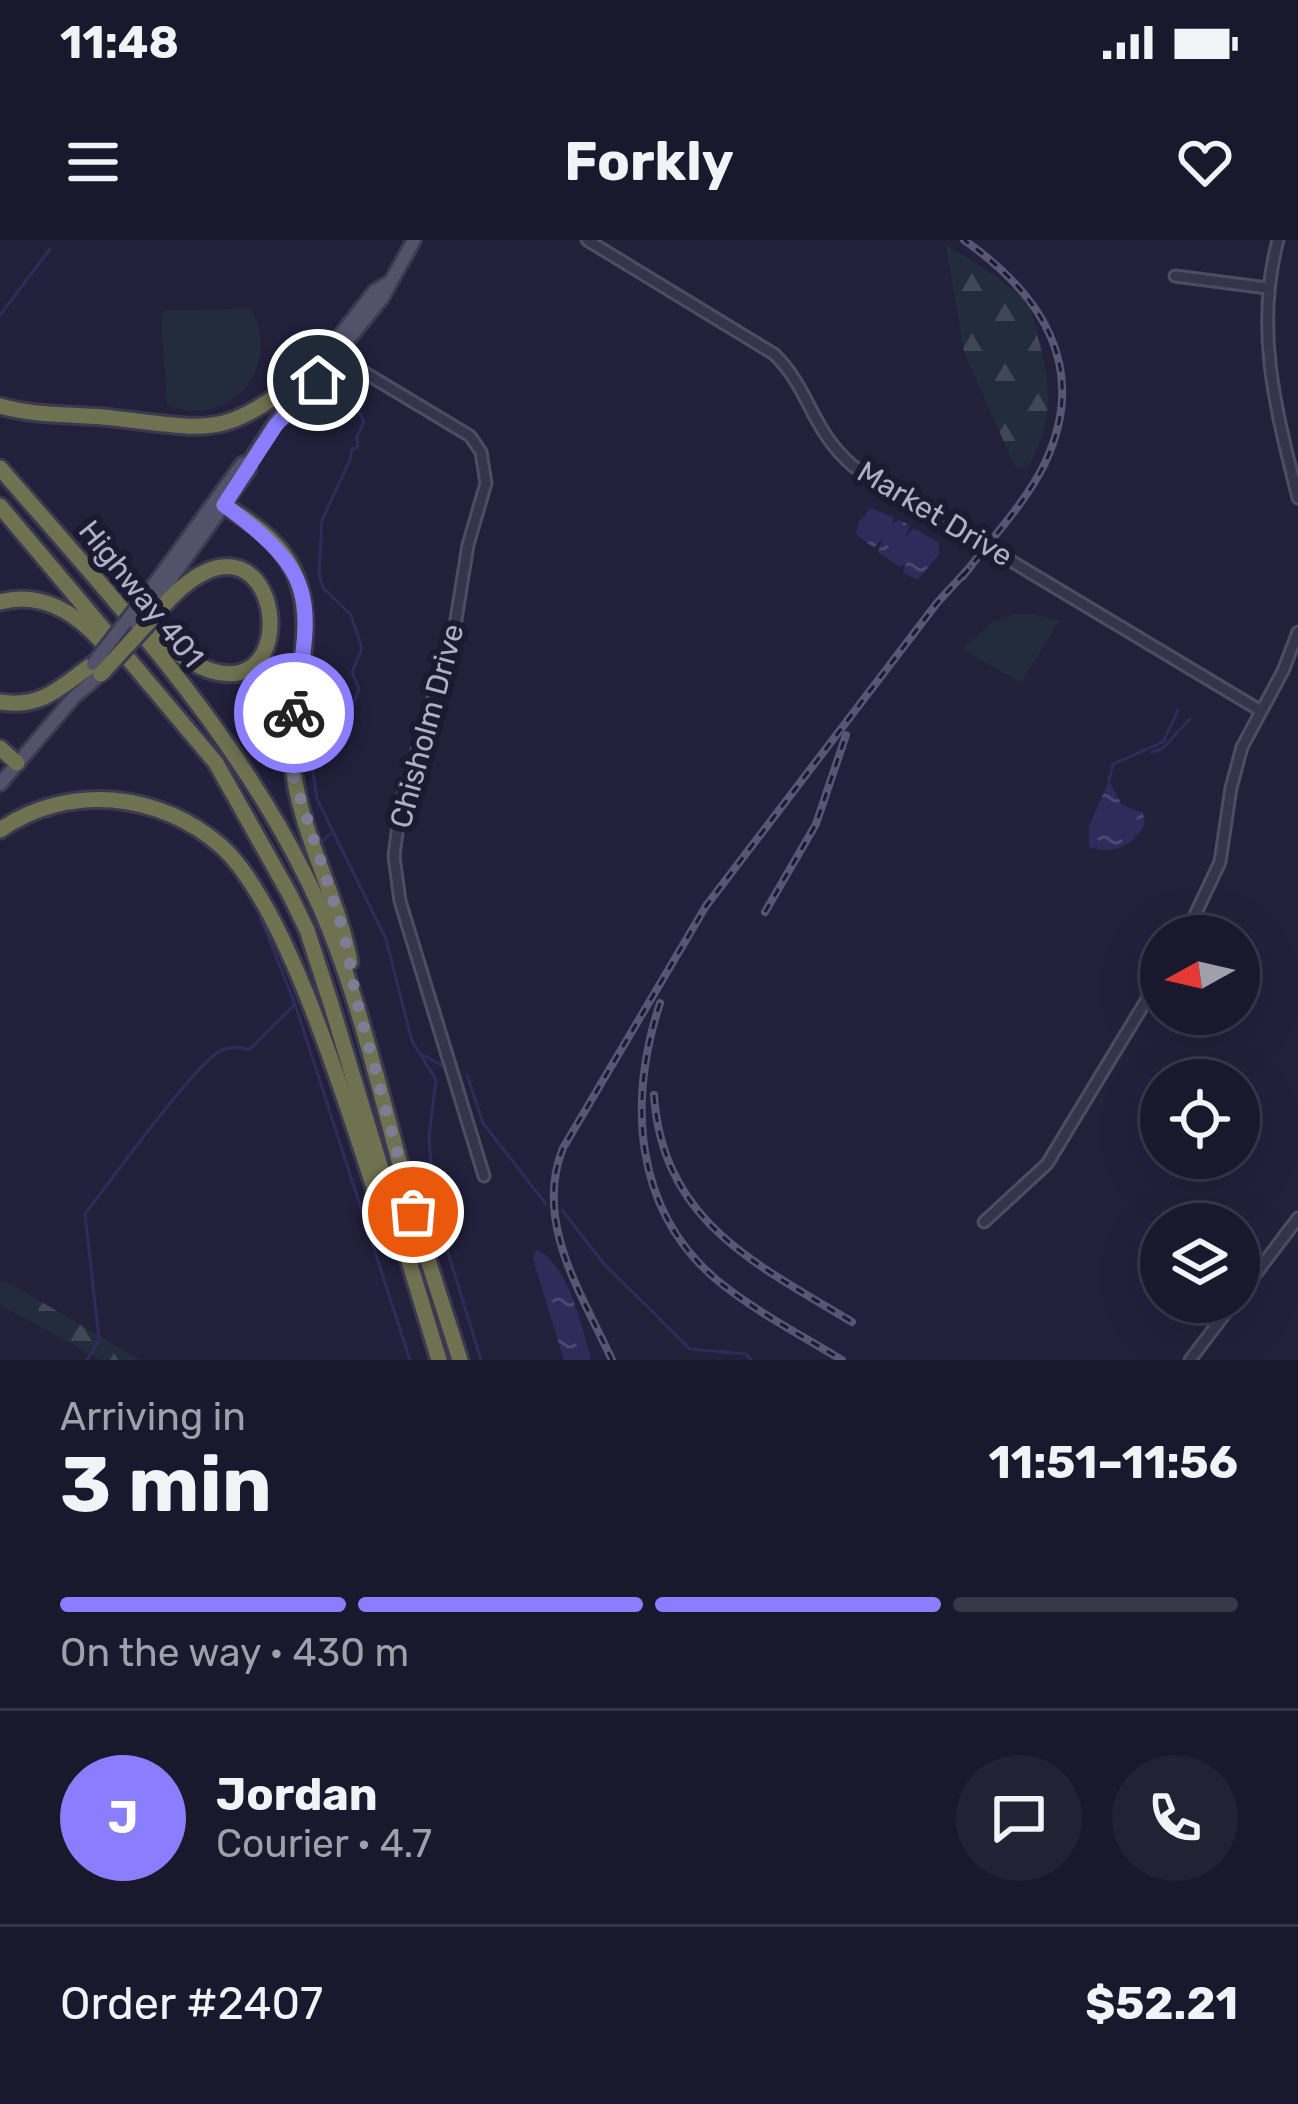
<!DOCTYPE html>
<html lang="en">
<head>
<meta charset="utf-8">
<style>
  body { margin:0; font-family:Rubik,sans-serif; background:#232134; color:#f1f3f6; height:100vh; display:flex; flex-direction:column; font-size:45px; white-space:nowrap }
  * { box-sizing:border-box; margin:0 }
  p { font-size:39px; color:#9fa0a9 }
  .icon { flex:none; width:66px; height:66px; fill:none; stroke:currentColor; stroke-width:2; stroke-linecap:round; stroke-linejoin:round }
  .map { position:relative; height:1120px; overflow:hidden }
  .drawer { display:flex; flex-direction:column; background:#1a182c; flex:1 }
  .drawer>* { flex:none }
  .needle { width:78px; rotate:262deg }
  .tools { position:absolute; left:1140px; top:675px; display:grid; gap:24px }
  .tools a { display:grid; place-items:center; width:120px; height:120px; border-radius:50%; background:#1a182c; box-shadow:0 12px 48px #0002,0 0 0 3px #383748; font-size:60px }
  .pin { position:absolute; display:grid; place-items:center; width:102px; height:102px; color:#fff; margin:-51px; border:6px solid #fff; border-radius:50%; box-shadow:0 3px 12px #0007 }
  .courier { position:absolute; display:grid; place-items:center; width:120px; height:120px; margin:-60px; border:9px solid #8b7efe; border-radius:50%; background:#fff; color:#222; box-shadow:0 3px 15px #0007 }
  .overview em { font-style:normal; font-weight:700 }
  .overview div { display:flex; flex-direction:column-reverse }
  .overview { display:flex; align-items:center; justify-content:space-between; height:204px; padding:0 60px }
  h1 { font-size:78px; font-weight:700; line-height:90px }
  .bar { display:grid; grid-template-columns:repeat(4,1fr); gap:18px 12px; align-content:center; height:144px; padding:0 60px }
  .bar i { height:15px; border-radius:9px; background:#383748 }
  .bar .on { background:#8b7efe }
  .bar p { grid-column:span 4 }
  .line { display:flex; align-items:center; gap:30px; padding:0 60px; border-top:3px solid #383748 }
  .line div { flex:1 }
  .round { display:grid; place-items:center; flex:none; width:126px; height:126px; border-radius:63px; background:#232134 }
  .status { display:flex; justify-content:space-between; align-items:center; height:84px; padding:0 60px; background:#1a182c; direction:ltr }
  .status svg { height:33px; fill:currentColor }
  header { display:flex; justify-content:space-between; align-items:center; height:156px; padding:0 60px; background:#1a182c; font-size:54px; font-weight:700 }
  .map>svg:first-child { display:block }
</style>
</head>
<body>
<div class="status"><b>11:48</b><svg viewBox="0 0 49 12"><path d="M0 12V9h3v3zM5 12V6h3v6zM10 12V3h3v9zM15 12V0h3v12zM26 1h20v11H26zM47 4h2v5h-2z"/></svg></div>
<header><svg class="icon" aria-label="menu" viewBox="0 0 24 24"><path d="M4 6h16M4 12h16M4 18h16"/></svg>Forkly<svg class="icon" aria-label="heart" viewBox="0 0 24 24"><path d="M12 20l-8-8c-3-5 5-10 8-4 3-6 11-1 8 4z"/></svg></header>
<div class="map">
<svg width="1298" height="1120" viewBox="0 0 1298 1120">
  <defs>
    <pattern id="forest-firs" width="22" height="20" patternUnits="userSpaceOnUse" patternTransform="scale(3)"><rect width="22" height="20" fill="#222c3c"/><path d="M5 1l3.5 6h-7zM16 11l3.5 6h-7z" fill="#404857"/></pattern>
    <pattern id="water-ripples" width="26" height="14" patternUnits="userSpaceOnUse" patternTransform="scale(3)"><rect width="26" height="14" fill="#2f2c5b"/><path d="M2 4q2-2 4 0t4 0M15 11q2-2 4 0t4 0" fill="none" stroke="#4b4871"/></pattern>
  </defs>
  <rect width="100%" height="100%" fill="#22203b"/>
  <g fill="#222c3c">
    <path d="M251,69C284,128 229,190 167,165L161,76L166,70Z"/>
    <polygon points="1012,374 1035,374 1059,381 1021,443 962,409 992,382"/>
  </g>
  <g fill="url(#forest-firs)">
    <path d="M946,5C972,22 1009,40 1028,66C1034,75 1036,90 1039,101C1052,151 1053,179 1029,226L1016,229L964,112Z"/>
    <polygon points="0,1040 16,1047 140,1120 101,1120 0,1065"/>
  </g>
  <g fill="url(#water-ripples)">
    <polygon points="871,268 893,277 893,283 899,280 910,285 905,298 914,288 939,303 939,314 918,340 903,333 906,323 900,327 878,312 883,297 874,308 856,294 858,283"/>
    <path d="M1109,541L1122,565L1143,573L1145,584C1132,607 1114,615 1089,607V586Z"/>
    <path d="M536,1010C567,1020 583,1090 591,1120H564L533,1019Z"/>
  </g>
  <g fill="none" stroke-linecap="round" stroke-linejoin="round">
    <g stroke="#2f2c5b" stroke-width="3">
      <polyline points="0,75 50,9"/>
      <polyline points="343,138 364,182 357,197 358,207 352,209 350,220 322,280 319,335 324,349 351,375 362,408 352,432 359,449 349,475 332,487 312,526 317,559 386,699 412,801 436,840 429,896 434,967 481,1120"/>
      <polyline points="1152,512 1162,509 1190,479"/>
      <polyline points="1109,541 1113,524 1163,502 1178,470"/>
      <polyline points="321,602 330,594"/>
      <polyline points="261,679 295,764 410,1120"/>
      <polyline points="421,814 441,825"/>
      <polyline points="467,835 483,883 546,964"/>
      <polyline points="562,970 604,1024 690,1109 746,1114 751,1120"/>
      <path d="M87,1120L99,1099L85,974C107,946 198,819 222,810C232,806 240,806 249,810L294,765"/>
    </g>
    <defs>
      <g id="minor">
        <path d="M587,0L774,114C811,150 810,189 853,226L1261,471"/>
        <path d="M1278,0C1254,90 1276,170 1298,258"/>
        <polyline points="1175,36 1267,48"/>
        <polyline points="332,113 470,196 481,212 486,243 468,305 454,392 401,562 394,616 400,661 484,936"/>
        <polyline points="1185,696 1220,622 1231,548 1242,507 1283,431 1298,392"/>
        <polyline points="984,982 1047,924 1161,736"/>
        <polyline points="1239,1056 1298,978"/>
        <polyline points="1190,1120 1234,1062"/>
      </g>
      <g id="major">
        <polyline points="286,176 382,58 414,0"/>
        <polyline points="145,357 242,224 249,222"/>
        <polyline points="152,365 249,230 249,222 291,158 375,51 387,44"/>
        <polyline points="0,544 74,457 101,434"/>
      </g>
      <g id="highway">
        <path d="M0,166C35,176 68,174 103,177C215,189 220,202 313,128"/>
        <path d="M0,228C109,354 231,485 305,635C355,734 376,840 406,946C422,1005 442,1062 460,1120"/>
        <path d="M224,265C239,275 256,285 269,298C340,364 281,456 294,536C304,600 338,658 350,722"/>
        <polyline points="0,266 216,523 290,655 307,690 331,764 439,1120"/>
        <path d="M0,362C41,351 76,373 102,402"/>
        <path d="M140,381C323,562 298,206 158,372"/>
        <path d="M0,462C42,469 61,446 93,424"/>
        <polyline points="0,508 17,523"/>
        <path d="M0,590C33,567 73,557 113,560C154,564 190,579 221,606C290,668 352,883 383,975"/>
      </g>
    </defs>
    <use href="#minor" stroke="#4e4c63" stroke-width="15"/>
    <use href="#major" stroke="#3c3a51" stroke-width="18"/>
    <use href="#highway" stroke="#3b3950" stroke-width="21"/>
    <use href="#minor" stroke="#36344b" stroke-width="9"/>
    <use href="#major" stroke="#54526b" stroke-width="12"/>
    <use href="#highway" stroke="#6e7251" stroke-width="15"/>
    <defs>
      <g id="rail">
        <path d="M963,336C990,300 1025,264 1045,223C1090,127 1041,54 964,0"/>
        <polyline points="765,672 816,584 846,495"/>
        <path d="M660,763C628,861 633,970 718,1041C755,1071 801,1095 842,1120"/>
        <path d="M654,855C663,982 755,1023 852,1082"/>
        <path d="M612,1120C582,1054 533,982 563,908L706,666L937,363L971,326"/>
      </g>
    </defs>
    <use href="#rail" stroke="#585672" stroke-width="8"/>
    <use href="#rail" stroke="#1b1a30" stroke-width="3" stroke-dasharray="9" stroke-linecap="butt"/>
    <defs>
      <g id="major-bridge">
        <polyline points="137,385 152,365"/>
        <polyline points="93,424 145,357"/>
      </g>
      <polyline id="highway-bridge" points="101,434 158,372"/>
    </defs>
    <use href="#major-bridge" stroke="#3c3a51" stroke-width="18" stroke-linecap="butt"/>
    <use href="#highway-bridge" stroke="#3b3950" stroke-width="21" stroke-linecap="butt"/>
    <use href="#major-bridge" stroke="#54526b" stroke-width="12"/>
    <use href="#highway-bridge" stroke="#6e7251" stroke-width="15"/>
  </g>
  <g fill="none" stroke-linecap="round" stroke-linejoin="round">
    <polyline stroke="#7f7d96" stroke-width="12" stroke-dasharray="0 21.6" points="294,473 294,538 345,697 355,754 413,972"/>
    <path stroke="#8b7efe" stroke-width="15" d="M294,473C311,363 322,336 224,265L276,185L318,140"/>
  </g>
  <g text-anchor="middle" stroke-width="12" stroke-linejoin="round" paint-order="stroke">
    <g font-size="30" fill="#b1afc7" stroke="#1b1a30">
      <text transform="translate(935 274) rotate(31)" y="10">Market Drive</text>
      <text transform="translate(141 354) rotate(51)" y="10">Highway 401</text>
      <text transform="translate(427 486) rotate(-75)" y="10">Chisholm Drive</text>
    </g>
  </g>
</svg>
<div class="tools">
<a><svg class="needle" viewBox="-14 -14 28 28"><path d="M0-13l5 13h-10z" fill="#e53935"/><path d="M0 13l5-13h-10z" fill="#9fa0a9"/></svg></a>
<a><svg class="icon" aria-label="locate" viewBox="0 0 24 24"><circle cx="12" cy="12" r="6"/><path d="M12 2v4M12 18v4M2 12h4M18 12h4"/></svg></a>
<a><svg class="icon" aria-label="layers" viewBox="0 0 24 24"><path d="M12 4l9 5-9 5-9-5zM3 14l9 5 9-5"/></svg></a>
</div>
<div class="pin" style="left:413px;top:972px;background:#ea580c"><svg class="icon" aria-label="bag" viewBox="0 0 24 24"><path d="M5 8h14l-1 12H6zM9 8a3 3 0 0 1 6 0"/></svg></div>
<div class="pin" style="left:318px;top:140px;background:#1f2937"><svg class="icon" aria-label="home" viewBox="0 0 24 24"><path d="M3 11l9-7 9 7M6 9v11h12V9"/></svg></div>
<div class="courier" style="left:294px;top:473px"><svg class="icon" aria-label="bike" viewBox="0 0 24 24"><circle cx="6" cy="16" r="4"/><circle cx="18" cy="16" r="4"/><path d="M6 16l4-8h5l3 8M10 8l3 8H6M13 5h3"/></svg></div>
</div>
<section class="drawer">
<div class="overview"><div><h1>3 min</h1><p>Arriving in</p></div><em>11:51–11:56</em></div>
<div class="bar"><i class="on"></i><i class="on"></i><i class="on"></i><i></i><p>On the way · 430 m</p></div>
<div class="line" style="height:216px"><b class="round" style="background:#8b7efe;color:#fff">J</b><div><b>Jordan</b><p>Courier · 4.7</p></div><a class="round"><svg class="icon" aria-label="chat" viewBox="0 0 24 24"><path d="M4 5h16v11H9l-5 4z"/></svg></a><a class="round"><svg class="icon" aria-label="phone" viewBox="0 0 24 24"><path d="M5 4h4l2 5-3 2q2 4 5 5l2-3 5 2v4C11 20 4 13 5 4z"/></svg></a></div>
<div class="line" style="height:156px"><div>Order #2407</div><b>$52.21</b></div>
</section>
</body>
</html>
